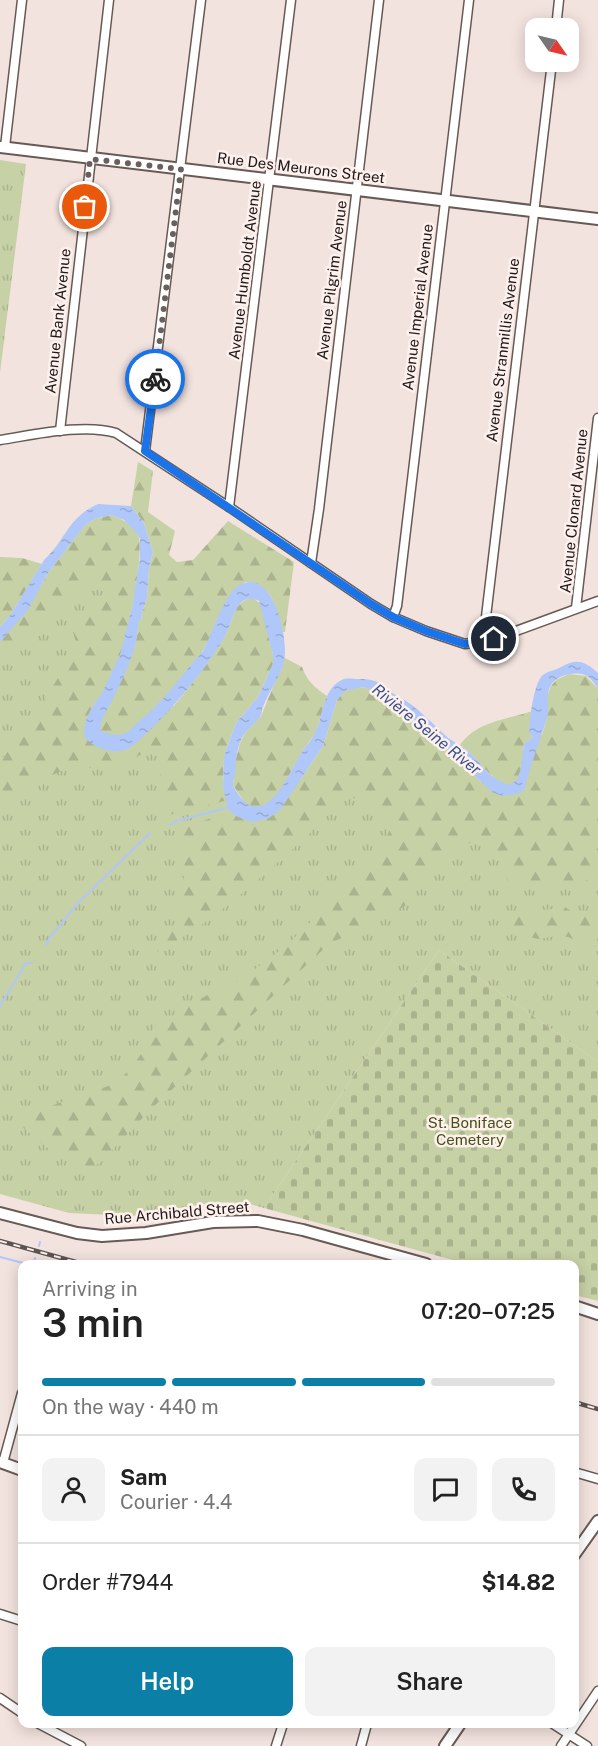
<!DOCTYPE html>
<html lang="en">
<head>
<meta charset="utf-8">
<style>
  body { margin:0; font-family:"Public Sans",sans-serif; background:#f2f2f2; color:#222; height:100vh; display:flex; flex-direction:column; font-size:22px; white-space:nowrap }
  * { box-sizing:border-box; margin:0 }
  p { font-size:20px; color:#767676 }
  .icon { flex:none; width:33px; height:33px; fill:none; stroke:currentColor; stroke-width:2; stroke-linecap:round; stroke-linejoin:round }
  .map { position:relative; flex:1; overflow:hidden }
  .side { position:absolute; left:18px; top:1260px; width:561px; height:468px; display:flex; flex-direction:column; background:#fff; border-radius:12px; box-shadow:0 3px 15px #0003 }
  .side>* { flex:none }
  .needle { width:39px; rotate:124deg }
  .tools { position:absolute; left:525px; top:18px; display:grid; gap:12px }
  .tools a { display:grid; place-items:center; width:54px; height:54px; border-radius:12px; background:#fff; box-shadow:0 3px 15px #0003; font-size:30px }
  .pin { position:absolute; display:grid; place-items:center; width:51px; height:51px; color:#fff; margin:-26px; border:3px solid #fff; border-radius:50%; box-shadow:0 2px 6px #0007 }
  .courier { position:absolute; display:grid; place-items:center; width:60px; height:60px; margin:-30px; border:4px solid #1a73e8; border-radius:50%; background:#fff; color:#222; box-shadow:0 2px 8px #0007 }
  .headline em { font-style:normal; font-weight:600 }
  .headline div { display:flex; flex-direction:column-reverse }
  .headline { display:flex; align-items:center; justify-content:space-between; height:102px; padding:0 24px }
  h1 { font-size:39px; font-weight:600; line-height:45px }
  .bar { display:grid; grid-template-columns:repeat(4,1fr); gap:9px 6px; align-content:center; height:72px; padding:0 24px }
  .bar i { height:8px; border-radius:4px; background:#e0e0e0 }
  .bar .on { background:#0b7fa6 }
  .bar p { grid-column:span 4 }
  .line { display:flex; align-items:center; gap:15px; padding:0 24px; border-top:2px solid #e0e0e0 }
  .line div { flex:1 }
  .round { display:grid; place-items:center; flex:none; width:63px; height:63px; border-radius:12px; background:#f2f2f2 }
  .primary-button { display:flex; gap:12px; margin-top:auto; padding:12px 24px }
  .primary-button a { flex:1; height:69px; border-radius:12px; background:#0b7fa6; color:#fff; font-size:24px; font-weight:600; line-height:69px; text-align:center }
  .primary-button a+a { background:#f2f2f2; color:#222 }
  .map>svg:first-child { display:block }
</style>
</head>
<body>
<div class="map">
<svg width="598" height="1746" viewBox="0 0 598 1746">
  <defs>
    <pattern id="grass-tufts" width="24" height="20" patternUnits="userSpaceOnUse" patternTransform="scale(1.5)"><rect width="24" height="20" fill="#c7d1a6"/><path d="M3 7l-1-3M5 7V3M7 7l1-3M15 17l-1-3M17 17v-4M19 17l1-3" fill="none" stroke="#aab38e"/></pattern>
    <pattern id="forest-firs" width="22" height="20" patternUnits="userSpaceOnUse" patternTransform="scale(1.5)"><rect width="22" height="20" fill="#c7d1a6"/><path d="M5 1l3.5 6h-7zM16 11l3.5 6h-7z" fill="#aab38e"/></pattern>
    <pattern id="cemetery-stones" width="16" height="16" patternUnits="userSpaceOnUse" patternTransform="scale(1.5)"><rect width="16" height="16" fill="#c7d1a6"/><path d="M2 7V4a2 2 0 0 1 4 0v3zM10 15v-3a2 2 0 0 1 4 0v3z" fill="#aab38e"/></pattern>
    <pattern id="water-ripples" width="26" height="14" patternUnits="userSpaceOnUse" patternTransform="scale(1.5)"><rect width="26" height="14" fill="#b0c7f9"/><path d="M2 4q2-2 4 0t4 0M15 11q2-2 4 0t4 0" fill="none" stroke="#97aad5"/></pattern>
  </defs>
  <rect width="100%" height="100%" fill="#f3e3de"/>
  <g fill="url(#grass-tufts)">
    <polygon points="0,160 26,164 0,373"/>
    <polygon points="85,525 129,616 120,655 174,707 228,800 228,808 300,780 482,784 598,689 598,1062 439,950 264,1208 246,1203 215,1202 133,1216 69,1213 0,1194 0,642"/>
  </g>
  <g fill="url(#forest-firs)">
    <path d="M138,462L153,471L148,512L175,531L169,555L177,562L193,560L228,521L294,562L285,632H283C277,611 273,582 245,582C219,601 219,627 202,652C184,679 162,703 137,724C133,726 130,731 126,733C118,737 108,734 100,730C101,717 108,710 113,699C124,674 138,649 138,621L142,619L141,616L147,598L149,568L153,552L144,523L131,506Z"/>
    <path d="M111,515C121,519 131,523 137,532C147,546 127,641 119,658C114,669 109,681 103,691C97,702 90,711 85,723L127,750C164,723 201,675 225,636C234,621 232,600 254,598L262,606L273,655V664L258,697L236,723L224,756L223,787L228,800L168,815L159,795L162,756L153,747L123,765L99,769L84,767L69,768L0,797V760L24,734L61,673L76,641L72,629L85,616L104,603L108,592L107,589L94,590L83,581L71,592L49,626L29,636L6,658L0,660V642L28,610L48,573L85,525L95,519Z"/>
    <polygon points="0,557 22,558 42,564 11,614 0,627"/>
    <path d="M285,658L302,667C307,681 315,688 327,696L316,732L302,752L281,790L272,799L261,806H252L244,802L233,785L235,762L240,743L245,733L261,716Z"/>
    <path d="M569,674L586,676L598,689V878C569,884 542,888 512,886L501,869L496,847L484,838L441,853L396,890L410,889L416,899L395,912L329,944L152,1108L100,1163L82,1171L50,1150L20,1125L25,1115L114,1084L132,1068L146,1046L154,1027L209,994L240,980L286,946L331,902L382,844L392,828L388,809C373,801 363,794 346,800C337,803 315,829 306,837C259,879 213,923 157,952L176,921L181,897L185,867L176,838L178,829L230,812L234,815L280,810L323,746L337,700L345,690L363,687L372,690L436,739L492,792L525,789L531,760L540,742L547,718V696L551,686L556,680Z"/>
    <path d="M532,711L529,731L533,737L524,744L521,769L516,783L509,785C483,776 480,757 460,745C477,721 506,720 532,711Z"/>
    <polygon points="565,907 578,916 598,914 598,951 568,937 556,936 538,939 515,933 506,924 511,915"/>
  </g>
  <polygon fill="url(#cemetery-stones)" points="439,950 598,1062 598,1301 575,1295 574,1264 467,1264 264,1208"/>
  <path fill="url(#water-ripples)" d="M98,504L131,506L144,523L153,552L149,568L147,598L141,616L142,620L138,621C139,648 124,675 113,699C108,709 101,717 100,730C107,734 118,737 126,733C129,732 133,727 136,724C161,704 174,686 194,661C197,658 200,655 203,651C213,634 224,589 244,583C275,573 289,641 284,661C280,678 269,691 263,707C262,709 262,713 261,715C257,723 248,728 243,736C236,748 236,762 235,775C234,778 233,781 233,784C234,789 242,800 246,803C270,821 291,770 300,755C305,747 311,741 315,733C324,716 322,687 344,679C348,678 354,679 358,679C383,679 379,686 398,696C416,706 430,721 446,736C452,742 462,745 468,751C484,765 487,778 509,785L517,780L521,769L524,744L533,737L529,732C530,719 533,682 544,674C549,671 556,670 561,667C577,658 585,661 598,673V689C595,684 590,677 585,675C574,671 557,675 551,685C545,695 550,707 547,718C540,742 530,764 525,789L518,794L502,796L492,792L436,739L372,690L363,687L345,691L337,700L323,746L280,810L269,818L254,822L245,820L234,815L228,808L223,787L224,756L236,723L258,697L273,664V655L259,601C252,597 244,598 239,605C232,614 230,628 224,638C204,671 180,700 153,727C145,734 138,743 129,748C115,756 92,748 84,736L85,723L90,711L103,691L120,655L132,608L140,558V539L137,533L124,520L111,515L95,519L85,525L48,573L28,610L0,642V627L11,614L44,560C66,540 67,518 98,504Z"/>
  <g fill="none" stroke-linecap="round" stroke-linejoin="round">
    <g stroke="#b0c7f9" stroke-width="2">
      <polyline points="170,825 176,821 230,807"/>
      <polyline points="46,945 51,936 78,903 150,833"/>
      <polyline points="0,1006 26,963 32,963"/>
      <polyline points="39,1246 40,1242"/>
      <polyline points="0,1257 27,1264"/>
      <polyline points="33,1264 35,1258"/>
    </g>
    <defs>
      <g id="street">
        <polyline points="556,28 559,0"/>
        <polyline points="5,147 22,0"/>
        <polyline points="60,431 109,0"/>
        <path d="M0,440C33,435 84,423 116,433L229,507L371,604L393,617L426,631L465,644L494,639L598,601"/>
        <polyline points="145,451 201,0"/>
        <polyline points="229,507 291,0"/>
        <polyline points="311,563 319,509 379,0"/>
        <polyline points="576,608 598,418"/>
        <polyline points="393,617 397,606 469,0"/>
        <polyline points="483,642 552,62"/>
        <polyline points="3,1463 22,1393"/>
        <polyline points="574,1472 598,1479"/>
        <polyline points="0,1614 22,1621"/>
        <polyline points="0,1698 22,1713"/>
        <polyline points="39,1724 81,1746"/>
        <polyline points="553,1724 587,1746"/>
        <polyline points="276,1746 283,1724"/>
        <polyline points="361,1746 367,1724"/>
        <polyline points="561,1746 598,1691"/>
      </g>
      <g id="secondary">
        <polyline points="0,147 598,219"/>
        <polyline points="0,1213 77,1233 102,1236 146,1233 213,1222 258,1221 303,1230 426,1264"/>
        <polyline points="574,1306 598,1314"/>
        <polyline points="0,1462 22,1470"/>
        <polyline points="574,1555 598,1521"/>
        <polyline points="445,1746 460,1724"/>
      </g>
    </defs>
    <use href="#street" stroke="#675a55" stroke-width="11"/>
    <use href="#secondary" stroke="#675a55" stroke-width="14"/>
    <use href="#street" stroke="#fff" stroke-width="8"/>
    <use href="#secondary" stroke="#fff" stroke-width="10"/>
    <defs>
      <g id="rail">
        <polyline points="0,1241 83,1264"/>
        <polyline points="574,1402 598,1409"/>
      </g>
    </defs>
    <use href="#rail" stroke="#5d5452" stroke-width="4.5"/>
    <use href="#rail" stroke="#fef1ed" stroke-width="2" stroke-dasharray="7" stroke-linecap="butt"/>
  </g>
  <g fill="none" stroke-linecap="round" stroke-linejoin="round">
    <polyline stroke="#69605d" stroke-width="6" stroke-dasharray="0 10.8" points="85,207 90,159 181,169 155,379"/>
    <polyline stroke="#1a73e8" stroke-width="8" points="155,379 145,451 371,604 393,617 426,631 465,644 494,639"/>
  </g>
  <g text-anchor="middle" stroke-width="5" stroke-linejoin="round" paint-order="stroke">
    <g font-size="15" fill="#1f1918" stroke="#fef1ed">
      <text transform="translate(301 168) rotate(7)" y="5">Rue Des Meurons Street</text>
      <text transform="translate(245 270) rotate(-83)" y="5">Avenue Humboldt Avenue</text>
      <text transform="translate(332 280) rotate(-83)" y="5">Avenue Pilgrim Avenue</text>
      <text transform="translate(418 307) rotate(-83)" y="5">Avenue Imperial Avenue</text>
      <text transform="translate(58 321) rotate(-84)" y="5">Avenue Bank Avenue</text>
      <text transform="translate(503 350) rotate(-83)" y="5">Avenue Stranmillis Avenue</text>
      <text transform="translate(574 511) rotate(-84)" y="5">Avenue Clonard Avenue</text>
      <text transform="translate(177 1213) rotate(-5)" y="5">Rue Archibald Street</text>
    </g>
    <g font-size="15" fill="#475115" stroke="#fef1ed">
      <text x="470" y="1128">St. Boniface<tspan x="470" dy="17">Cemetery</tspan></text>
    </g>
    <g font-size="16" font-style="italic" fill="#364f8c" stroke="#fef1ed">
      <text transform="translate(427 729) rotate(39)" y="6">Rivière Seine River</text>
    </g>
  </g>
</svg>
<div class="tools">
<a><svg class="needle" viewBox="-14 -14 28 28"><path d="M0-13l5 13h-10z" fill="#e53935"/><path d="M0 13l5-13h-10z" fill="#767676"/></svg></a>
</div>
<div class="pin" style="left:85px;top:207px;background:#ea580c"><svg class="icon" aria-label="bag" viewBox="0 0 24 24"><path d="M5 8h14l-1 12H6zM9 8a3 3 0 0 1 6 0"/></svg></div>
<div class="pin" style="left:494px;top:639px;background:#1f2937"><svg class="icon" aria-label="home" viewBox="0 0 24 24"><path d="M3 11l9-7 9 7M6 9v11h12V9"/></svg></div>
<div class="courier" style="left:155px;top:379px"><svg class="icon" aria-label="bike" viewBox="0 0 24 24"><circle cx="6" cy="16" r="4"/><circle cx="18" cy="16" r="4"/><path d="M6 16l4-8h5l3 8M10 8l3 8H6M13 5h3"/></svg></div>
<section class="side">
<div class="headline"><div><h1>3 min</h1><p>Arriving in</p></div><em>07:20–07:25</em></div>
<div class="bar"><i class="on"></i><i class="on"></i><i class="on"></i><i></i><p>On the way · 440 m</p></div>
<div class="line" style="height:108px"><a class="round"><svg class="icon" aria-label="person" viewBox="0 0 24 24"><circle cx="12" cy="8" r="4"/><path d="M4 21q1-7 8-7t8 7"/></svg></a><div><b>Sam</b><p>Courier · 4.4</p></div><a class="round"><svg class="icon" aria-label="chat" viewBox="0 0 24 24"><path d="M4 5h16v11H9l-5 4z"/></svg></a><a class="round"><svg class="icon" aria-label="phone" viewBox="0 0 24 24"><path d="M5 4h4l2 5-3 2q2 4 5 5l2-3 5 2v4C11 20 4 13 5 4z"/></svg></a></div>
<div class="line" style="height:78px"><div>Order #7944</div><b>$14.82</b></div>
<div class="primary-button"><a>Help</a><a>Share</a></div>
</section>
</div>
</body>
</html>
